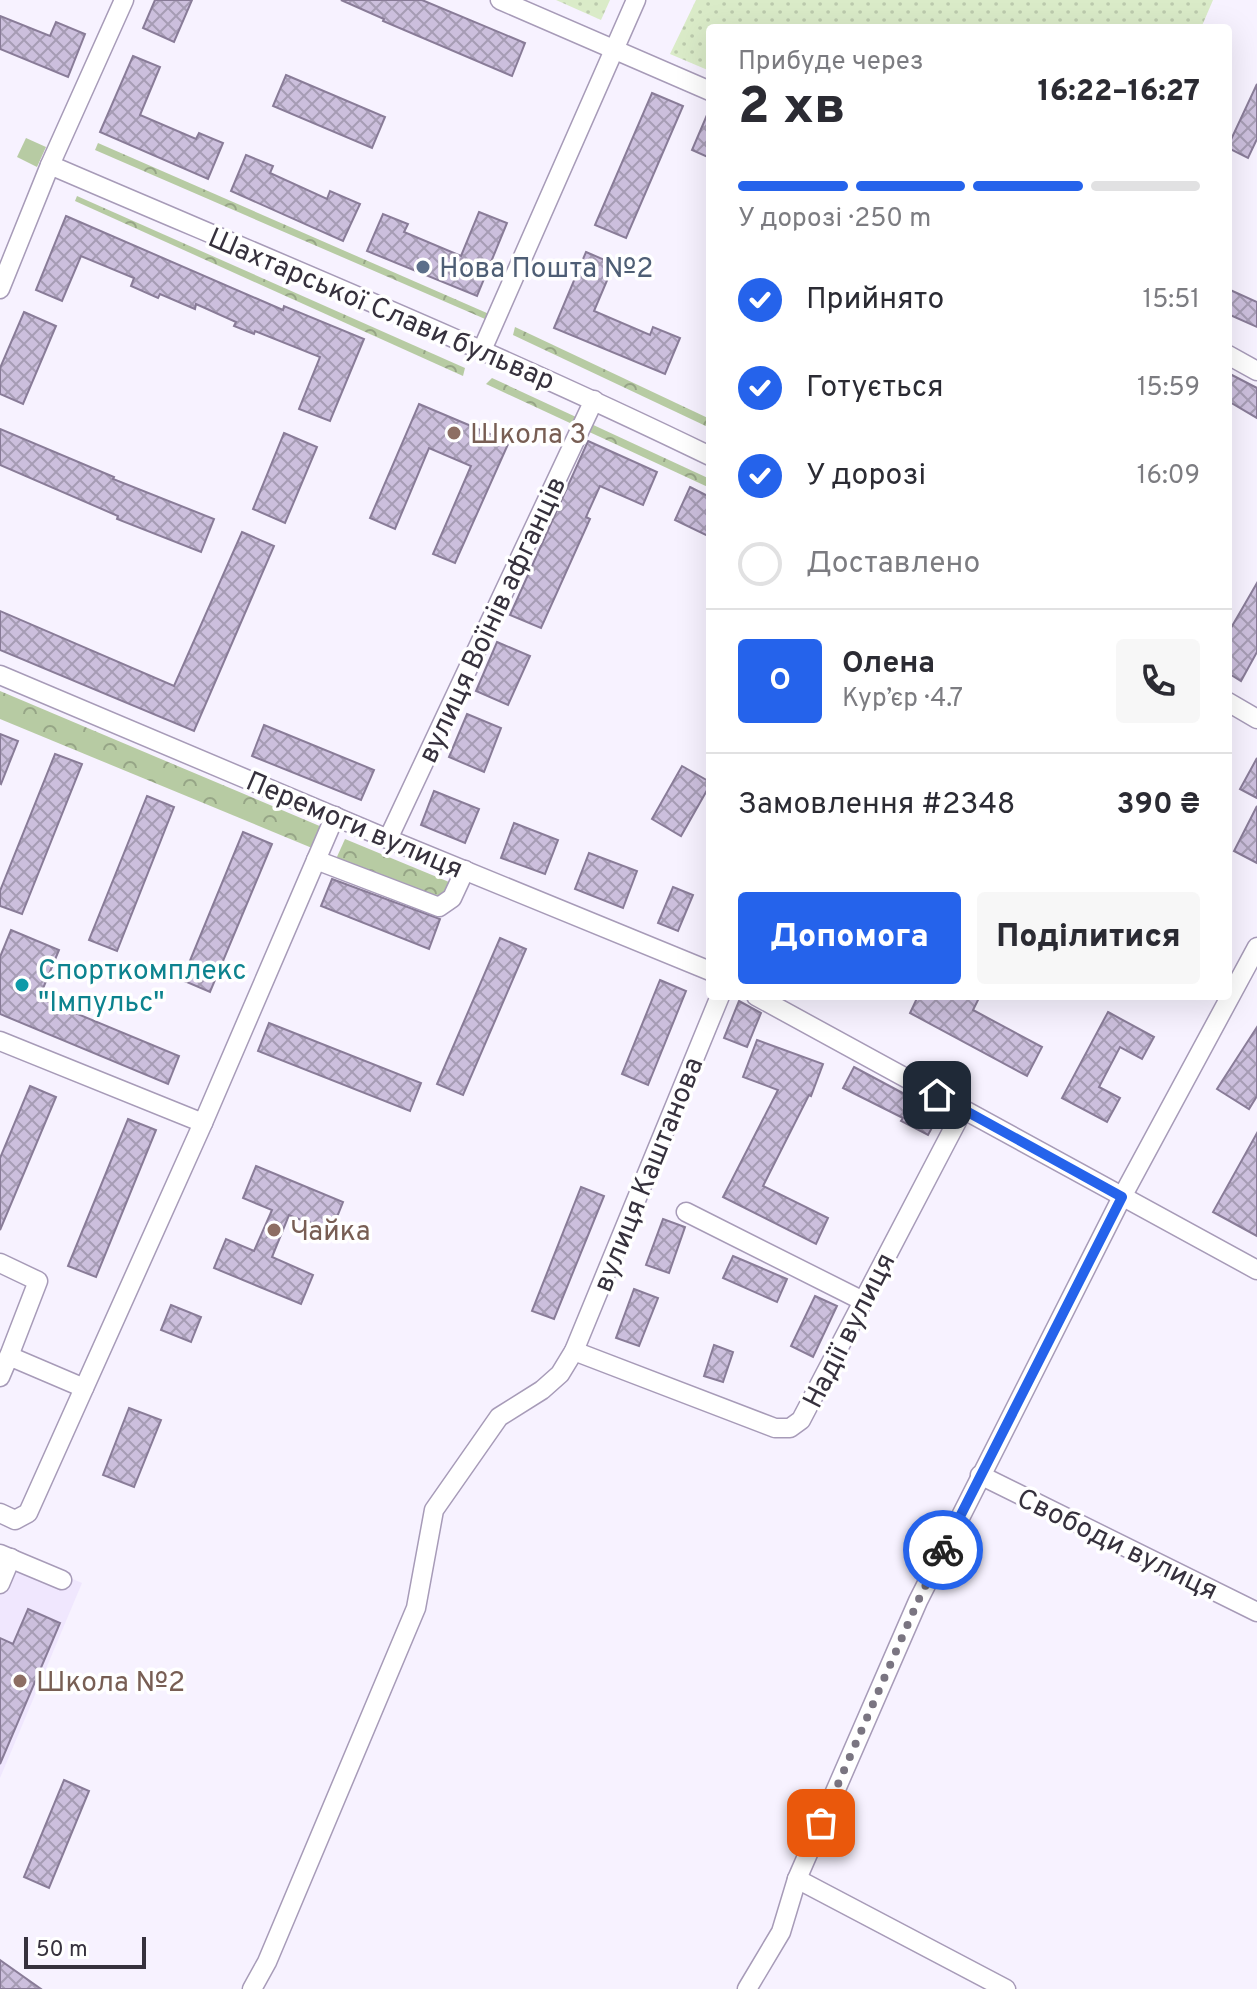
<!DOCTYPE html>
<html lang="uk">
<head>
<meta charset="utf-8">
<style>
  body { margin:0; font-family:Overpass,sans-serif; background:#f7f7f7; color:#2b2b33; height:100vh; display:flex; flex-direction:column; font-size:30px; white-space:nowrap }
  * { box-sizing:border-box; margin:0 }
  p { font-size:26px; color:#7c7c81 }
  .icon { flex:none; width:44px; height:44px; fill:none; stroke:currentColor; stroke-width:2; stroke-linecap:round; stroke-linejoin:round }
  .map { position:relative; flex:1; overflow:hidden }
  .drawer { position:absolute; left:706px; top:24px; width:526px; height:976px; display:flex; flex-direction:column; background:#fff; border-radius:8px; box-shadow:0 8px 32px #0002 }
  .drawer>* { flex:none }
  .scale { position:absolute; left:24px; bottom:20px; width:122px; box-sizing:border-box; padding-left:8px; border:4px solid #36313d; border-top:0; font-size:22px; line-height:28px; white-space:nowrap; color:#36313d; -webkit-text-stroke:6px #fff; paint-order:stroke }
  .pin { position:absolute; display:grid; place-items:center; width:68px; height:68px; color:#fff; margin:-34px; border-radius:16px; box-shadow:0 4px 12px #0006 }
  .courier { position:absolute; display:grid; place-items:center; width:80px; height:80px; margin:-40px; border:6px solid #2563eb; border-radius:50%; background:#fff; color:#222; box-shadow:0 2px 10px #0007 }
  .head em { font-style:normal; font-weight:800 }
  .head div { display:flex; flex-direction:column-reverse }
  .head { display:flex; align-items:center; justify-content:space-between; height:136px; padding:0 32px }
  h1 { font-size:52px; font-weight:800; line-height:60px }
  .bar { display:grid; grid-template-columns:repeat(4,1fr); gap:12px 8px; align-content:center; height:96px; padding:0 32px }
  .bar i { height:10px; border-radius:6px; background:#e1e1e2 }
  .bar .active { background:#2563eb }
  .bar p { grid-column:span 4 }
  .line { display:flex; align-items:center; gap:20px; padding:0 32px; border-top:2px solid #e1e1e2 }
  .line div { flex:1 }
  .round { display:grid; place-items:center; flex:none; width:84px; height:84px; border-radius:8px; background:#f7f7f7 }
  ol { padding:0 32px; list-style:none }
  li { display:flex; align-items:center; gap:24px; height:88px }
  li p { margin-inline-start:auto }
  li .icon { padding:8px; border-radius:50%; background:#2563eb; color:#fff; stroke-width:4 }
  li:last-child { color:#7c7c81 }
  li i { width:44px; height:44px; border:4px solid #e1e1e2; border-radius:50% }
  .action { display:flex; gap:16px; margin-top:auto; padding:16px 32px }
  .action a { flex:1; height:92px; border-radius:8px; background:#2563eb; color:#fff; font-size:32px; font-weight:800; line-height:92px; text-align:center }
  .action a+a { background:#f7f7f7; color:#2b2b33 }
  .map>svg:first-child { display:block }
</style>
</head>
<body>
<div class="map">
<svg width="1257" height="1989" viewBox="0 0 1257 1989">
  <defs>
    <pattern id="forest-crowns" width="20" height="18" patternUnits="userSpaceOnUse" patternTransform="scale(2)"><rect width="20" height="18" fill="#b7cba3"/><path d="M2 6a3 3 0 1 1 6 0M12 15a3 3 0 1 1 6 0" fill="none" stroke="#96a586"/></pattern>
    <pattern id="park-dots" width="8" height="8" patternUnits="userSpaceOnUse" patternTransform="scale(2)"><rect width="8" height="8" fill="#daebc8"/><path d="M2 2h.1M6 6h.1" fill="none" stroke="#bccaad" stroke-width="1.8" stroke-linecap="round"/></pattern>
    <pattern id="building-cross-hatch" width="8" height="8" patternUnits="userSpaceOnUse" patternTransform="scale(2)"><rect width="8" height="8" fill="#ccbfdd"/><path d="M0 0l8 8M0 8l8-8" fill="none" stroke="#a69cb4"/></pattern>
  </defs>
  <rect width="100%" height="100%" fill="#f7f2ff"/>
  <polygon fill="#f0e7fe" points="0,1548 82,1583 0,1778"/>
  <g fill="url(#forest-crowns)">
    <polygon points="26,138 46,147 37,167 17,157"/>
    <polygon points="98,143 496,317 492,322 95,150"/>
    <polygon points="77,196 465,368 463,376 75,201"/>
    <polygon points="515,327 710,419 710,428 513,335"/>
    <polygon points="492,378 710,479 710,488 486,384"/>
    <polygon points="0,691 322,827 312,848 0,719"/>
    <polygon points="345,839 449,882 440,900 336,859"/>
  </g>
  <g fill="url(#park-dots)">
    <polygon points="556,0 610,0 601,20"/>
    <polygon points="696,0 1213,0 1201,28 710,28 710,71 670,54"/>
  </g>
  <g fill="url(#building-cross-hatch)" stroke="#897c98" stroke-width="2">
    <polygon points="155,0 192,0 174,42 143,28"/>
    <polygon points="341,0 422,0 525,43 512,76 383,21 384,19"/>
    <polygon points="0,16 50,36 56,22 85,34 68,77 0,49"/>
    <polygon points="133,56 160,67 140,115 196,139 199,133 223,143 208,179 100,132"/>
    <polygon points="286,75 385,117 372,148 273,106"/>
    <polygon points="1257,84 1257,139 1248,158 1228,148 1228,146"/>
    <polygon points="652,93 683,106 626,238 595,225"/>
    <polygon points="710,108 710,158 692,150"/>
    <polygon points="246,155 273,166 270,173 327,199 330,191 360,204 343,241 231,191"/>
    <polygon points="479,212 507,223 477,296 367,251 383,214 408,224 404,232 461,256"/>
    <polygon points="66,216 283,310 284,306 364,339 330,421 299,409 320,357 255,331 254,334 234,326 236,322 196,304 195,309 160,294 158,298 131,286 134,278 81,256 62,301 36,290"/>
    <polygon points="586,252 614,264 594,311 650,335 653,327 680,338 665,374 554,328"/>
    <polygon points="1228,289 1257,302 1257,327 1228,314"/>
    <polygon points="24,312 56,326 23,404 0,394 0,368"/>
    <polygon points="1228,373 1257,388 1257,418 1228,401"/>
    <polygon points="419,404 509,442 455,563 433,554 471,466 429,448 395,529 370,518"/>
    <polygon points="0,429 114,477 113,479 214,519 201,552 117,519 118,516 0,465"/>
    <polygon points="284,433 317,447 285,523 253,509"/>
    <polygon points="588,441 657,472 643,505 600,486 586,517 590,519 541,628 510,615"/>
    <polygon points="690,487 710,497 710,537 675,520"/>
    <polygon points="242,532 274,546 194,731 0,650 0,611 174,686"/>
    <polygon points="1257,583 1257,652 1241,681 1228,673 1228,633"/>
    <polygon points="497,642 530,656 508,705 476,691"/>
    <polygon points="467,714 501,728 484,772 449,757"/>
    <polygon points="264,725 374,770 361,800 252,756"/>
    <polygon points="0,734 18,741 1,784 0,783"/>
    <polygon points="55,754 82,764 22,914 0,906 0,891"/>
    <polygon points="1257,758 1257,798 1240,789"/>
    <polygon points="682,766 710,782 710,785 681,836 652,819"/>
    <polygon points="434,791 479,809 465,843 421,825"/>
    <polygon points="147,796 174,807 117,951 89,940"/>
    <polygon points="1257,806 1257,863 1234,851"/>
    <polygon points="514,823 558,840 545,874 501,858"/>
    <polygon points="243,832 272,844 210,992 182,980"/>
    <polygon points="589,853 637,871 623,908 575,889"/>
    <polygon points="332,879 440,919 429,949 321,906"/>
    <polygon points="673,887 693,895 678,931 658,923"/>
    <polygon points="11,930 59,950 39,998 179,1056 168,1084 0,1014 0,957"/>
    <polygon points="500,938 526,949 463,1095 437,1084"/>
    <polygon points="660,980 686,991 648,1085 622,1074"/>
    <polygon points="918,996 980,996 973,1010 1042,1047 1027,1076 910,1013"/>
    <polygon points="739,1001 761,1013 747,1047 724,1038"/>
    <polygon points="1108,1012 1154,1037 1142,1059 1120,1047 1099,1087 1120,1098 1107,1122 1062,1098"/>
    <polygon points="269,1023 421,1083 410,1111 258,1051"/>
    <polygon points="1257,1027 1257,1096 1249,1109 1217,1089"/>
    <polygon points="757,1040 823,1064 811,1096 809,1095 763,1186 828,1218 816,1244 723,1197 778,1090 743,1077"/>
    <polygon points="854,1067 940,1113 928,1135 901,1121 903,1118 843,1088"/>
    <polygon points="30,1086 56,1097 0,1230 0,1158"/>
    <polygon points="128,1119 156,1130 96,1277 68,1266"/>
    <polygon points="1257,1133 1257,1236 1213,1212"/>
    <polygon points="256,1166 343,1202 331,1232 289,1215 272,1257 313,1275 301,1304 214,1268 226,1239 254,1251 272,1210 243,1198"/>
    <polygon points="581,1187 604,1196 554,1319 532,1311"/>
    <polygon points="663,1219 685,1227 669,1273 646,1265"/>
    <polygon points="733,1256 787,1279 777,1302 723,1278"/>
    <polygon points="634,1289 658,1298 639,1346 616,1338"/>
    <polygon points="815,1296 837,1306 813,1357 791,1346"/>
    <polygon points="171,1305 201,1317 191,1342 161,1330"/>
    <polygon points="714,1345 733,1352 723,1382 704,1376"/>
    <polygon points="129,1408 161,1420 134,1487 103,1475"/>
    <polygon points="28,1609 60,1623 0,1764 0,1638 13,1644"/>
    <polygon points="64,1780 89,1791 49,1888 24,1877"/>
    <polygon points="0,1960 41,1989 0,1989"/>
  </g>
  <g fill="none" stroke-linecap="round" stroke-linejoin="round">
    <defs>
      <g id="minor">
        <polyline points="500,0 710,91"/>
        <path d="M50,165C271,260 494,351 710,456"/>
        <polyline points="0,289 50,165 124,0"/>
        <polyline points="482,350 636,0"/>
        <polyline points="1228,355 1257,371"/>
        <polyline points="0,675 388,839 710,971"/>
        <polyline points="1228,702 1257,719"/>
        <polyline points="388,839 594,400"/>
        <polyline points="316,860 439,907 452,898 465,870"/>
        <polyline points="756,996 1257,1270"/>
        <polyline points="0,1041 203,1123"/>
        <polyline points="686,1212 863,1301"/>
        <polyline points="0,1263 38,1281 9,1356"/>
        <polyline points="574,1351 775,1428 790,1428 801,1420 963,1110"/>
        <polyline points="0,1377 9,1356 84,1388"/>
        <polyline points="980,1475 1257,1612"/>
        <polyline points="0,1513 15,1520 28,1513 203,1123 335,816"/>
        <polyline points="0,1554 62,1580"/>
        <polyline points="0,1584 11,1558"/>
        <polyline points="797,1879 1006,1989"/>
        <polyline points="252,1989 267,1962 416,1608 434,1510 499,1417 542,1390 560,1374 574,1351 720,996"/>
        <polyline points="747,1989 781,1932 797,1879 918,1601 1122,1197 1257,947"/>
      </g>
    </defs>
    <use href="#minor" stroke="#a79bb8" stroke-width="21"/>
    <use href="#minor" stroke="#fff" stroke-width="18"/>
  </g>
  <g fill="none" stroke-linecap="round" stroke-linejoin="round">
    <polyline stroke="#7a7581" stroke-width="8" stroke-dasharray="0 14.4" points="821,1823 918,1601 943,1550"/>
    <polyline stroke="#2563eb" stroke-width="10" points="937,1095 1122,1197 943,1550"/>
  </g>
  <circle fill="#5c6f8a" stroke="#fff" stroke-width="3" cx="423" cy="267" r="8"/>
  <g fill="#8d6e63" stroke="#fff" stroke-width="3">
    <circle cx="454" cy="433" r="8"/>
    <circle cx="274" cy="1230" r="8"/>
    <circle cx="20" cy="1681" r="8"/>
  </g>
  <circle fill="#0f9aa8" stroke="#fff" stroke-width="3" cx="22" cy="985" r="8"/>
  <g text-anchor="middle" stroke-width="7" stroke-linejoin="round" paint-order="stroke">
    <g font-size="28" fill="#4e5e75" stroke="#fff" text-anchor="start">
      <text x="439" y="277">Нова Пошта №2</text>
    </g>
    <g font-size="28" fill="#36313d" stroke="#fff">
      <text transform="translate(382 308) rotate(23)" y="10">Шахтарської Слави бульвар</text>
      <text transform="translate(491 619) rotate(-65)" y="10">вулиця Воїнів афганців</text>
      <text transform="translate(355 824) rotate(23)" y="10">Перемоги вулиця</text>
      <text transform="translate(647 1174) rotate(-68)" y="10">вулиця Каштанова</text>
      <text transform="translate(848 1330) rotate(-63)" y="10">Надії вулиця</text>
      <text transform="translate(1118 1543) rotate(26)" y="10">Свободи вулиця</text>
    </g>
    <g font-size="28" fill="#785e54" stroke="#fff" text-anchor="start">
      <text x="470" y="443">Школа 3</text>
      <text x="290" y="1240">Чайка</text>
      <text x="36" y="1691">Школа №2</text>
    </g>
    <g font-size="28" fill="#0d838f" stroke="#fff" text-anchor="start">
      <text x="38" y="979">Спорткомплекс<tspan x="38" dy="32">"Імпульс"</tspan></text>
    </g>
  </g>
</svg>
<div class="scale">50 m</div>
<div class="pin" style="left:821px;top:1823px;background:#ea580c"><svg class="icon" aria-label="bag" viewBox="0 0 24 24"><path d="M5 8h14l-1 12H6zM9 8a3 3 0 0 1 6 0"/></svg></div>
<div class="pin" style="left:937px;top:1095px;background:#1f2937"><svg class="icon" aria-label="home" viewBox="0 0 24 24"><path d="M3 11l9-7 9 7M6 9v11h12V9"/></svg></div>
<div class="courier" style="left:943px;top:1550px"><svg class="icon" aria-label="bike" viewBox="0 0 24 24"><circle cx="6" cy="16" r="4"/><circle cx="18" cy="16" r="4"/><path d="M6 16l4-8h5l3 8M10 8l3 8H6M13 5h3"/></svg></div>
<section class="drawer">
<div class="head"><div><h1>2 хв</h1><p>Прибуде через</p></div><em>16:22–16:27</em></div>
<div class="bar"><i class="active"></i><i class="active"></i><i class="active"></i><i></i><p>У дорозі · 250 m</p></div>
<ol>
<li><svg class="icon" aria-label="check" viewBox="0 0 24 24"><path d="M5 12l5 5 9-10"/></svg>Прийнято<p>15:51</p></li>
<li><svg class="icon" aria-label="check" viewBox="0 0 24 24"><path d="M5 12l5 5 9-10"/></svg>Готується<p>15:59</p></li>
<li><svg class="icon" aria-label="check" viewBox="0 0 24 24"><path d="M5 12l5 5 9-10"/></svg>У дорозі<p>16:09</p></li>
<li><i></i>Доставлено</li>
</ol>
<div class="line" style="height:144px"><b class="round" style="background:#2563eb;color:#fff">О</b><div><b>Олена</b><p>Кур’єр · 4.7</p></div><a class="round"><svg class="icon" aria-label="phone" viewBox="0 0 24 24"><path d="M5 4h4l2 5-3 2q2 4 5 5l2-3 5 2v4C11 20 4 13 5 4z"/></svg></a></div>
<div class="line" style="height:104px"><div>Замовлення #2348</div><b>390 ₴</b></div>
<div class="action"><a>Допомога</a><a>Поділитися</a></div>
</section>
</div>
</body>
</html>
